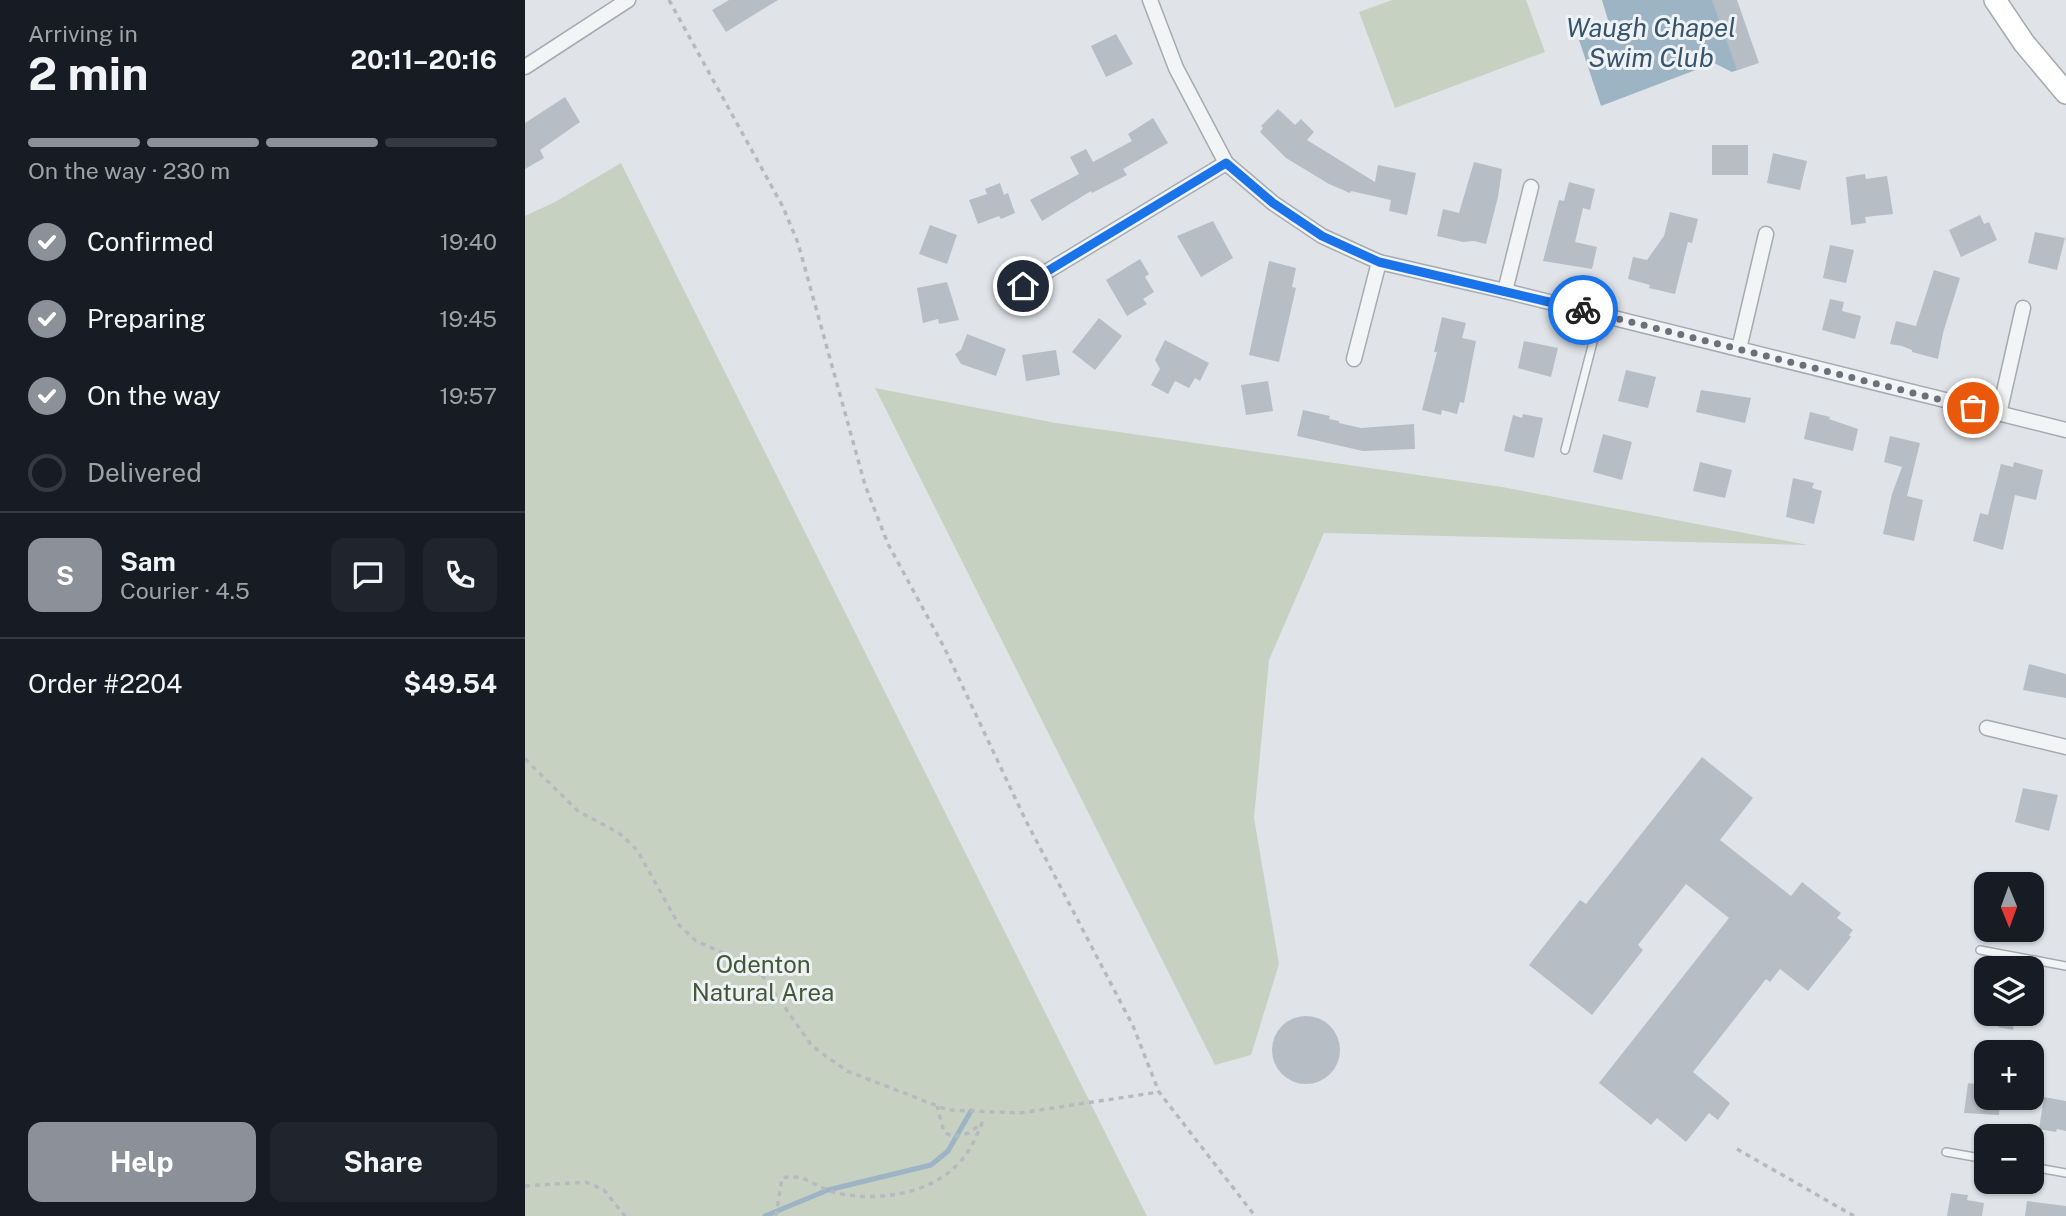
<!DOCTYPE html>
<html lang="en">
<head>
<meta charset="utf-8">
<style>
  body { margin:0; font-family:"Public Sans",sans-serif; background:#20242c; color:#f1f3f6; height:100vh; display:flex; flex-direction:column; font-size:26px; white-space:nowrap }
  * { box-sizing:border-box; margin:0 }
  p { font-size:23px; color:#9ea1a6 }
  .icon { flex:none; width:38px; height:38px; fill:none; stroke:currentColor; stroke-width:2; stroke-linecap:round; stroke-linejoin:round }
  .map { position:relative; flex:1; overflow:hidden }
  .side { display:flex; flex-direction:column; background:#171b24; width:525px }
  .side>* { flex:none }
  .needle { width:46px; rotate:179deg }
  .fabs { position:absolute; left:1449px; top:872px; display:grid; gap:14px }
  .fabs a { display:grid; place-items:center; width:70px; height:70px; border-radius:14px; background:#171b24; box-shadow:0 2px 5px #0004; font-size:35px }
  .pin { position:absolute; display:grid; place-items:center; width:60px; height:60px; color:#fff; margin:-30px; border:4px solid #fff; border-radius:50%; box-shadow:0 2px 7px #0007 }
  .courier { position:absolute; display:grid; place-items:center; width:70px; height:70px; margin:-35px; border:5px solid #1a73e8; border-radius:50%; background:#fff; color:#222; box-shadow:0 2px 9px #0007 }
  .summary em { font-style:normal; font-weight:700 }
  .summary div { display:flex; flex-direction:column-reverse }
  .summary { display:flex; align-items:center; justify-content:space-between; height:119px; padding:0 28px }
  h1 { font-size:46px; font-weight:700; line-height:52px }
  .bar { display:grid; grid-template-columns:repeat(4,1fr); gap:10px 7px; align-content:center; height:84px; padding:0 28px }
  .bar i { height:9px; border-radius:5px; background:#363941 }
  .bar .selected { background:#8c9099 }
  .bar p { grid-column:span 4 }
  .line { display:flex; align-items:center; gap:18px; padding:0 28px; border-top:2px solid #363941 }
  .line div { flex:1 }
  .round { display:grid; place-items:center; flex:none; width:74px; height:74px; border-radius:14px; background:#20242c }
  ol { padding:0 28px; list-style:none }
  li { display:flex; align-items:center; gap:21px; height:77px }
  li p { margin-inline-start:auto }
  li .icon { padding:7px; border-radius:50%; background:#8c9099; color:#fff; stroke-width:4 }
  li:last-child { color:#9ea1a6 }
  li i { width:38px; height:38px; border:4px solid #363941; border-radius:50% }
  .cta { display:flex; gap:14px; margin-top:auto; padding:14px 28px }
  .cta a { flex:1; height:80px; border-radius:14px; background:#8c9099; color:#fff; font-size:28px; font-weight:700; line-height:80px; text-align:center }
  .cta a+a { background:#20242c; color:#f1f3f6 }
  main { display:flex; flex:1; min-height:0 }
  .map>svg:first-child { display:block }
</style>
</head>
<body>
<main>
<section class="side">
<div class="summary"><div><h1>2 min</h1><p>Arriving in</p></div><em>20:11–20:16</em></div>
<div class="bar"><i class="selected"></i><i class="selected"></i><i class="selected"></i><i></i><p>On the way · 230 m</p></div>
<ol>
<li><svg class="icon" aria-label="check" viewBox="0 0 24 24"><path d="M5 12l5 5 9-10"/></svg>Confirmed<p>19:40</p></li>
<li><svg class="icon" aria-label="check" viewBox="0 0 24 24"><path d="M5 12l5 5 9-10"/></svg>Preparing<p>19:45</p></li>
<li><svg class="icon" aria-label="check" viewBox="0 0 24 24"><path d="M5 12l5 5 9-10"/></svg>On the way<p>19:57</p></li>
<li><i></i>Delivered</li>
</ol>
<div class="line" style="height:126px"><b class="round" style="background:#8c9099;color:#fff">S</b><div><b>Sam</b><p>Courier · 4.5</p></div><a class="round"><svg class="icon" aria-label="chat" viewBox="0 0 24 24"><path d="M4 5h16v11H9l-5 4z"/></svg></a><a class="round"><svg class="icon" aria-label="phone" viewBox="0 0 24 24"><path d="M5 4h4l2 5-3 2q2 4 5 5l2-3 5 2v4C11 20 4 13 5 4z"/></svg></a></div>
<div class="line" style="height:91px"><div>Order #2204</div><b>$49.54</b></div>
<div class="cta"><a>Help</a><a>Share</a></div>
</section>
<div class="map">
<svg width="1541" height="1216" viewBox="0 0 1541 1216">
  <rect width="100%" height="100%" fill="#e0e4e8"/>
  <g fill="#c7d1c2">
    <polygon points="867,0 1001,0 1020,52 870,108 834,12"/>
    <polygon points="96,163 150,272 622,1216 0,1216 0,216 30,202"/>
    <polygon points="350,388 531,423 977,487 1283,545 799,533 744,660 729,818 754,964 726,1055 690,1065"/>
  </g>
  <polygon fill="#9db4c5" points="1077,0 1208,0 1230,64 1207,72 1189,63 1076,106 1054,40 1086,30"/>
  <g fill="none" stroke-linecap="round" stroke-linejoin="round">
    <polyline stroke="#9db4c5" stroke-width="5" points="240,1216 303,1190 406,1165 423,1151 446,1111"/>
  </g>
  <g fill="#b7bdc4">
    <polygon points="204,0 253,0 201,32 187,10"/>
    <polygon points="1187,0 1212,0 1234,63 1212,70"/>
    <polygon points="591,34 608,64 581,77 566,46"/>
    <polygon points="40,97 55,122 15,150 19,158 0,169 0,123"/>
    <polygon points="753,109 770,125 776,119 789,132 782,140 850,182 853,165 891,173 882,215 864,211 866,200 826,191 825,193 804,184 761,158 735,132 738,128 736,126"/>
    <polygon points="628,118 643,143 598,169 602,175 567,193 566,191 517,221 505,200 554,174 545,157 561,149 568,162 607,141 603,134"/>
    <rect x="1187" y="145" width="36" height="30"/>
    <polygon points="1248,153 1282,161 1275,190 1242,183"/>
    <polygon points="949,162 977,169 973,197 961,244 949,241 938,242 912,236 918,209 934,213"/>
    <polygon points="1340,174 1341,179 1362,176 1368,214 1340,217 1341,223 1326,225 1321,177"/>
    <polygon points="1044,182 1070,189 1065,210 1058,208 1050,242 1072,247 1067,269 1018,261 1034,200 1039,201"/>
    <polygon points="475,183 479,195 483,193 490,213 476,219 474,216 453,224 444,200 462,194 460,189"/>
    <polygon points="1145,212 1173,219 1167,243 1163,242 1150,294 1124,288 1125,285 1103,279 1108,257 1122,260 1139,236"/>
    <polygon points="1455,215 1459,224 1464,222 1472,240 1436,257 1424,230"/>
    <polygon points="688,221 708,258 676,277 652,236"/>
    <polygon points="405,225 432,235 422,264 394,254"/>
    <polygon points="1510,232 1540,238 1532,270 1503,263"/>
    <polygon points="1305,245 1329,250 1321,283 1298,278"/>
    <polygon points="615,259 624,274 620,277 629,292 618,299 622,304 602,316 581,280"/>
    <polygon points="744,261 771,268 767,287 771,288 754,362 724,355"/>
    <polygon points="1409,270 1435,278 1418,333 1413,359 1387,352 1387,350 1377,346 1365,344 1371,321 1391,326"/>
    <polygon points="422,282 434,320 414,324 413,319 398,323 392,288"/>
    <polygon points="1305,299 1319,302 1317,311 1336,316 1330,339 1297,330"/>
    <polygon points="917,317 941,323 937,338 951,341 939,403 935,402 932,414 917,410 916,415 897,410 912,352 909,352"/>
    <polygon points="574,318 597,336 570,370 547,352"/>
    <polygon points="442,334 481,349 471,376 436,364 430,354 436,350"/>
    <polygon points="640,340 684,363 675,381 670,378 664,388 650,381 643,394 626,385 635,369 630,360"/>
    <polygon points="999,341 1033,348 1026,377 993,368"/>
    <polygon points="531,350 535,375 501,381 497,355"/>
    <polygon points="1101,370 1131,377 1123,408 1093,401"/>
    <polygon points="743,381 748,411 721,415 716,385"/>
    <polygon points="1176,390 1226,398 1220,423 1171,412"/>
    <polygon points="778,410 805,416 804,419 814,421 814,423 836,428 889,424 890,449 838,451 772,436"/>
    <polygon points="1285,412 1305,417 1304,419 1333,429 1328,451 1279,439"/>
    <polygon points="998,414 1018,418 1009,458 979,451 988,415 997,418"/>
    <polygon points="1078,434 1107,442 1097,480 1068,472"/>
    <polygon points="1365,436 1395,443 1382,496 1398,500 1389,541 1358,534 1367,494 1377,467 1359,462"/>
    <polygon points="1175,462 1207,470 1200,498 1168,491"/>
    <polygon points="1489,462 1518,470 1511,500 1490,495 1478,550 1448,541 1455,513 1463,515 1476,464 1488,467"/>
    <polygon points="1268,478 1289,483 1287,488 1297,491 1289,524 1261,517"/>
    <polygon points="1504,664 1541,674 1541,698 1498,690"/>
    <polygon points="1177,757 1228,798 1195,840 1266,896 1277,882 1316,913 1312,918 1328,930 1324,935 1326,937 1283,991 1255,969 1245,982 1241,979 1168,1072 1205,1103 1193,1120 1184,1113 1161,1142 1132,1118 1126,1125 1074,1083 1204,918 1161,884 1113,945 1118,950 1067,1015 1004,965 1055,900 1061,904"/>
    <polygon points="1498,788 1533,795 1524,831 1490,822"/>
    <polygon points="1476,1013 1490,1013 1488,1030 1473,1027"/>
    <circle cx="781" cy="1050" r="34"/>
    <polygon points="1443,1083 1461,1086 1461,1097 1476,1097 1474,1115 1439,1113"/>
    <polygon points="1519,1097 1541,1101 1541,1131 1532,1129 1531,1132 1514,1129"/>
    <polygon points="1426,1193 1443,1195 1442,1200 1459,1203 1457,1216 1422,1216"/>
    <polygon points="1502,1201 1541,1206 1541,1216 1500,1216"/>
  </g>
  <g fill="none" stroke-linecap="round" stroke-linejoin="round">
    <defs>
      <g id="lane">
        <polyline points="1040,450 1075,315"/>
        <polyline points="1455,950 1541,966"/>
        <polyline points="1421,1152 1461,1159"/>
        <polyline points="1507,1167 1541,1173"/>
      </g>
      <g id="street">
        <polyline points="625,0 651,68 701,163 748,203 797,236 854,262 980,291 1541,430"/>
        <polyline points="0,67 103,0"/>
        <polyline points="498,286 701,163"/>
        <polyline points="980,291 1006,187"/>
        <polyline points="1214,349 1241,234"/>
        <polyline points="829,359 854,262"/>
        <polyline points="1474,414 1498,308"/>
        <polyline points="1462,728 1541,747"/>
      </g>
      <polyline id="secondary" points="1470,0 1499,43 1541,93"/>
    </defs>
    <use href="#lane" stroke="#a6abb2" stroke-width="10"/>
    <use href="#street" stroke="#a6abb2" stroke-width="17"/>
    <use href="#secondary" stroke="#a6abb2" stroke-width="24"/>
    <g stroke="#b6babf" stroke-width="3.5" stroke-dasharray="5 5" stroke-linecap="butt">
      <polyline points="144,0 258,207 273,243 340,485 363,544 420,649 500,819 608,1026 634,1092 730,1216"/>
      <polyline points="0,759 53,811 94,833 112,850 154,925 171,941 232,968 287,1046 322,1071 423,1110 495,1113 634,1092"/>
      <polyline points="1212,1149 1329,1216"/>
      <polyline points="0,1186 61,1182 79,1190 100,1216"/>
      <path d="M251,1216L257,1178C280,1173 288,1186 308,1192C351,1203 410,1195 439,1157C447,1147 452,1135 457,1123L444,1133L428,1137L419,1132L412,1106"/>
    </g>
    <use href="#lane" stroke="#f2f4f6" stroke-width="7"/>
    <use href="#street" stroke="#f2f4f6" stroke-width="14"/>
    <use href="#secondary" stroke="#fff" stroke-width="21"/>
  </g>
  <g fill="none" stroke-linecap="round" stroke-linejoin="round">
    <polyline stroke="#6a717a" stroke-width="7" stroke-dasharray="0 12.6" points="1058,310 1448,408"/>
    <polyline stroke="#1a73e8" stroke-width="9" points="498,286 701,163 748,203 797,236 854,262 1058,310"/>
  </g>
  <g text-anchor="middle" stroke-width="6" stroke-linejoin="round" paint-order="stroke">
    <g font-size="24" fill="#415938" stroke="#eff2f5">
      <text x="238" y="973">Odenton<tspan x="238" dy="28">Natural Area</tspan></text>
    </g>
    <g font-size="26" font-style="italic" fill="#37546f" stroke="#eff2f5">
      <text x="1126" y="37">Waugh Chapel<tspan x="1126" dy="30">Swim Club</tspan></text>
    </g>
  </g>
</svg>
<div class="fabs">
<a><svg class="needle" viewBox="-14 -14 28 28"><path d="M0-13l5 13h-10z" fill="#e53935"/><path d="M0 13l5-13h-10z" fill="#9ea1a6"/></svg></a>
<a><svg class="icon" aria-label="layers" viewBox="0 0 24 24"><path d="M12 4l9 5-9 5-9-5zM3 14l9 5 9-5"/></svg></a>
<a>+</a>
<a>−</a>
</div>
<div class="pin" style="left:1448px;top:408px;background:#ea580c"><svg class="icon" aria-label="bag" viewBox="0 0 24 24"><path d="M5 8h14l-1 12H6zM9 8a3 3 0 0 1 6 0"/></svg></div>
<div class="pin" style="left:498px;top:286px;background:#1f2937"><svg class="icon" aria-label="home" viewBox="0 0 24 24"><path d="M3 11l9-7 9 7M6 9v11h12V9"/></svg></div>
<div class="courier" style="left:1058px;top:310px"><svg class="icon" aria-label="bike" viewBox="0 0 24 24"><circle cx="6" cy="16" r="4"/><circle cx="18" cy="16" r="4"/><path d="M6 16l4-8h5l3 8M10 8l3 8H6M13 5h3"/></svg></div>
</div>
</main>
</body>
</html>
